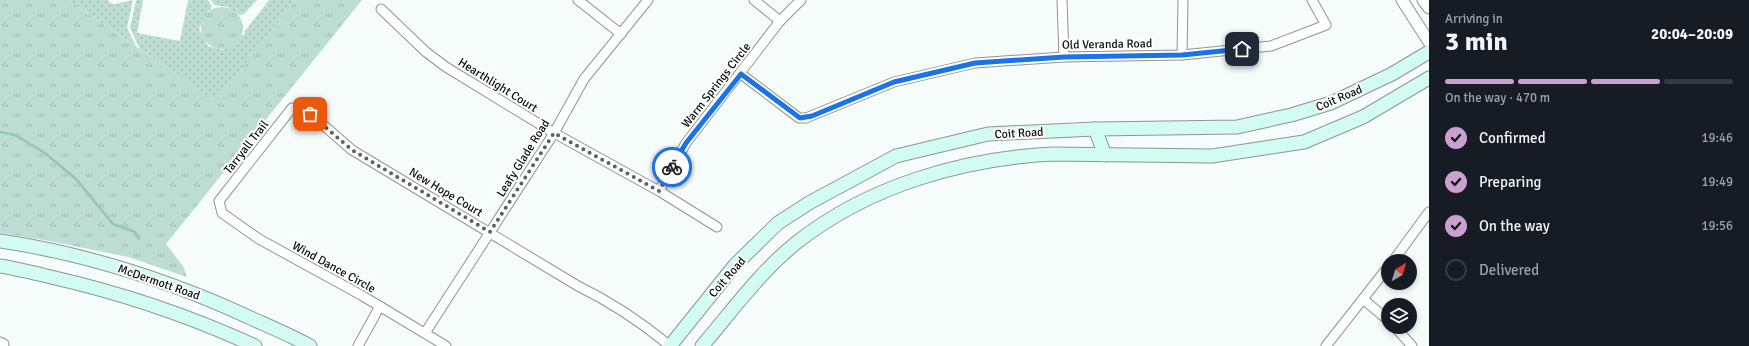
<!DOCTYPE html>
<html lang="en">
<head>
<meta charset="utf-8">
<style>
  body { margin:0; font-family:Signika,sans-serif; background:#242831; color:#f1f3f6; height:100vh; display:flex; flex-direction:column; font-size:15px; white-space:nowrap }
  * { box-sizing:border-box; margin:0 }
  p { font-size:13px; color:#9ea1a6 }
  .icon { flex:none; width:22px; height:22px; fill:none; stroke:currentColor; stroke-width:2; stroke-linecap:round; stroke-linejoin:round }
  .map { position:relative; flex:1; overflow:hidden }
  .sheet { display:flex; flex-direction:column; background:#171b24; width:320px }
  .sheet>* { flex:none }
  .needle { width:26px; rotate:38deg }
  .buttons { position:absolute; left:1381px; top:254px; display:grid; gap:8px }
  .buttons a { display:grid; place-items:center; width:36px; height:36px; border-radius:50%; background:#171b24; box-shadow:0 2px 6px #0003; font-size:20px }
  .pin { position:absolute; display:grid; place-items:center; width:34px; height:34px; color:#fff; margin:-17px; border-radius:8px; box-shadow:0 2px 6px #0006 }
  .courier { position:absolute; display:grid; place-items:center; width:40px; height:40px; margin:-20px; border:3px solid #1a73e8; border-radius:50%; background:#fff; color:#222; box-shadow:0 1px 5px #0007 }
  .overview em { font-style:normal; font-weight:700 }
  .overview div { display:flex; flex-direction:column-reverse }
  .overview { display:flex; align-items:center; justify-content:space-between; height:68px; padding:0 16px }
  h1 { font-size:26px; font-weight:700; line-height:30px }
  .bar { display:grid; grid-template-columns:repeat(4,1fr); gap:6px 4px; align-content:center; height:48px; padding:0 16px }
  .bar i { height:5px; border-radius:3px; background:#363941 }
  .bar .active { background:#caa0d1 }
  .bar p { grid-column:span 4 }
  ol { padding:0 16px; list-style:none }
  li { display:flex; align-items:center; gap:12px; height:44px }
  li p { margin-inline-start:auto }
  li .icon { padding:4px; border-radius:50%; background:#caa0d1; color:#111; stroke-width:4 }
  li:last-child { color:#9ea1a6 }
  li i { width:22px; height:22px; border:2px solid #363941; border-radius:50% }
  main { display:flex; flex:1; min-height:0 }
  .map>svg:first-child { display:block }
</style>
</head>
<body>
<main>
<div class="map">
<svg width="1429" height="346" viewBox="0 0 1429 346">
  <defs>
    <pattern id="grass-dots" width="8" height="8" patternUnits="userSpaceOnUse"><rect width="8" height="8" fill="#bdddd3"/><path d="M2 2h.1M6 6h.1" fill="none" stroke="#a1bcb4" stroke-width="1.8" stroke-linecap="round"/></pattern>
    <pattern id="park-tufts" width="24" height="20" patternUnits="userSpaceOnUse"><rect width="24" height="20" fill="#bdddd3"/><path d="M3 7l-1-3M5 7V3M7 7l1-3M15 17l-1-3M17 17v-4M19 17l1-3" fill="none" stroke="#a1bcb4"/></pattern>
  </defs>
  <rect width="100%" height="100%" fill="#f6fcfa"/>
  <g fill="url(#grass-dots)">
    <polygon points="68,0 108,0 110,3 115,4 133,0 127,28 136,46"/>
    <path d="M136,0H143L137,33L180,41L188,0H208L212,6L211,9C204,14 203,22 199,29L208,46L222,50L236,44L242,35H244L245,31L269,0H296L216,101L140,49L130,28Z"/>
    <polygon points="211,0 257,0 244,14 240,15 228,7 214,5"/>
  </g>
  <g fill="url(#park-tufts)">
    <polygon points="0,0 68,0 216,101 296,0 362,0 166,244 183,266 187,277 128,257 44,240 0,233"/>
    <circle cx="222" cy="28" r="21"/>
  </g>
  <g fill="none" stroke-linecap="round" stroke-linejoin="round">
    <polyline stroke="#92c7b7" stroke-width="2.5" points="0,132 15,135 45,153 77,180 113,224 135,232 139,239"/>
    <defs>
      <g id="minor">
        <polyline points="578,0 621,34"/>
        <polyline points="754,0 780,21"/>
        <polyline points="1062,0 1064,57"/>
        <polyline points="381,9 426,52 446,67 554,133 659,191 717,227"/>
        <polyline points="1182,55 1183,0"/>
        <polyline points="741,74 799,118 806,118 894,82 975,63 1064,57 1182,55 1271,46 1326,25 1312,0"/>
        <polyline points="659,191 686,143 780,21 801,0"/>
        <polyline points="1393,261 1429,212"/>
        <polyline points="1364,300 1388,320"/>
        <polyline points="1395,327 1412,346"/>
        <polyline points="425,333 554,133 584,79 648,0"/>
        <polyline points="0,342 4,344"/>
        <polyline points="358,346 380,306"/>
        <path d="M446,346L361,295L259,239L222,213L219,201L292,108L306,110L352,150L578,286C611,302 641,322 670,346"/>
        <polyline points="1326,346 1388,267"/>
      </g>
      <g id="tertiary">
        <polyline points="1402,0 1429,42"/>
        <polyline points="1423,0 1429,8"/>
      </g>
      <g id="secondary">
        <polyline points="1095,129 1105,155"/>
        <path d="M0,241C88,254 174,282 255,320C273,328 292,336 310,346"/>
        <path d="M0,266C17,269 34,273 51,277C121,293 190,316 255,346"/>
        <polyline points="670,346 735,265 778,223 809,203 896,156 988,134 1095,129 1237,127 1291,115 1331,103 1392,74 1429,52"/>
        <path d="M702,346C732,311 760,272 796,243C868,186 961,159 1052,154L1212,156L1304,142L1363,117L1429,78"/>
      </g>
    </defs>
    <use href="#minor" stroke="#8f9593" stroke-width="11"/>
    <use href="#tertiary" stroke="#8f9593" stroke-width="13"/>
    <use href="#secondary" stroke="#8f9593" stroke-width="15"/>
    <use href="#minor" stroke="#fff" stroke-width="9"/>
    <use href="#tertiary" stroke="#fff" stroke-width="11"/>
    <use href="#secondary" stroke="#d2fbf1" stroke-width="13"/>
  </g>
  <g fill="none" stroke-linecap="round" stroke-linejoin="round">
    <polyline stroke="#5d615f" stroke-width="4" stroke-dasharray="0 7.2" points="310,114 352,150 490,232 554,133 659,191 672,167"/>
    <polyline stroke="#1a73e8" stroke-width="5" points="672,167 686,143 741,74 800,118 812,116 894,82 975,63 1064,57 1182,55 1242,49"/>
  </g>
  <g text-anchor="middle" stroke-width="4" stroke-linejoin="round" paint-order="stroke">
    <g font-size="12" fill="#0b0d0c" stroke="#fff">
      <text transform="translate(1107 44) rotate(-1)" y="4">Old Veranda Road</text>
      <text transform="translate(498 85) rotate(32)" y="4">Hearthlight Court</text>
      <text transform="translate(716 85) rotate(-52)" y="4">Warm Springs Circle</text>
      <text transform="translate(1339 98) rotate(-23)" y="4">Coit Road</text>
      <text transform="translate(1019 133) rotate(-3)" y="4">Coit Road</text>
      <text transform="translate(246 147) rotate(-52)" y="4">Tarryall Trail</text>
      <text transform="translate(523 158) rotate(-58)" y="4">Leafy Glade Road</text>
      <text transform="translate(446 192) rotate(31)" y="4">New Hope Court</text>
      <text transform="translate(334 267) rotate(29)" y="4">Wind Dance Circle</text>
      <text transform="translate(727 277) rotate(-49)" y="4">Coit Road</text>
      <text transform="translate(159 282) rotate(19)" y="4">McDermott Road</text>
    </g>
  </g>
</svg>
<div class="buttons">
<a><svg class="needle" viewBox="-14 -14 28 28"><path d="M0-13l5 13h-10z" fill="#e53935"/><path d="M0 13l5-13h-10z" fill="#9ea1a6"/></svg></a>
<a><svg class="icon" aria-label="layers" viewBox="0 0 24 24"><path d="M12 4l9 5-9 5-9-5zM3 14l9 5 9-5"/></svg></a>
</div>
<div class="pin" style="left:310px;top:114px;background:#ea580c"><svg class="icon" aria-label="bag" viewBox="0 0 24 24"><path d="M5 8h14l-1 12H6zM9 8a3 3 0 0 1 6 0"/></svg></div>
<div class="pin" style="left:1242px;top:49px;background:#1f2937"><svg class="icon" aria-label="home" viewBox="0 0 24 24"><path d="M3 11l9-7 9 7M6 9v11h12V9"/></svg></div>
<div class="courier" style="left:672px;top:167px"><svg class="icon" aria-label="bike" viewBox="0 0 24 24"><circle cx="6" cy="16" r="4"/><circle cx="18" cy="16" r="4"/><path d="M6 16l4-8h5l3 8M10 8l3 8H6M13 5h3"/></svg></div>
</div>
<section class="sheet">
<div class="overview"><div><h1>3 min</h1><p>Arriving in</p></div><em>20:04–20:09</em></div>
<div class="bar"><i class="active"></i><i class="active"></i><i class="active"></i><i></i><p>On the way · 470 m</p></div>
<ol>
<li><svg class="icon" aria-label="check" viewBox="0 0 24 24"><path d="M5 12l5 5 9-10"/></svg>Confirmed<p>19:46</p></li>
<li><svg class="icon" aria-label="check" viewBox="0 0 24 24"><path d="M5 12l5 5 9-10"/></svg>Preparing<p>19:49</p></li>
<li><svg class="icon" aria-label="check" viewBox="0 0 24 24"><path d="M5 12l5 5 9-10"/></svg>On the way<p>19:56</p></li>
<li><i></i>Delivered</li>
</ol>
</section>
</main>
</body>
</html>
